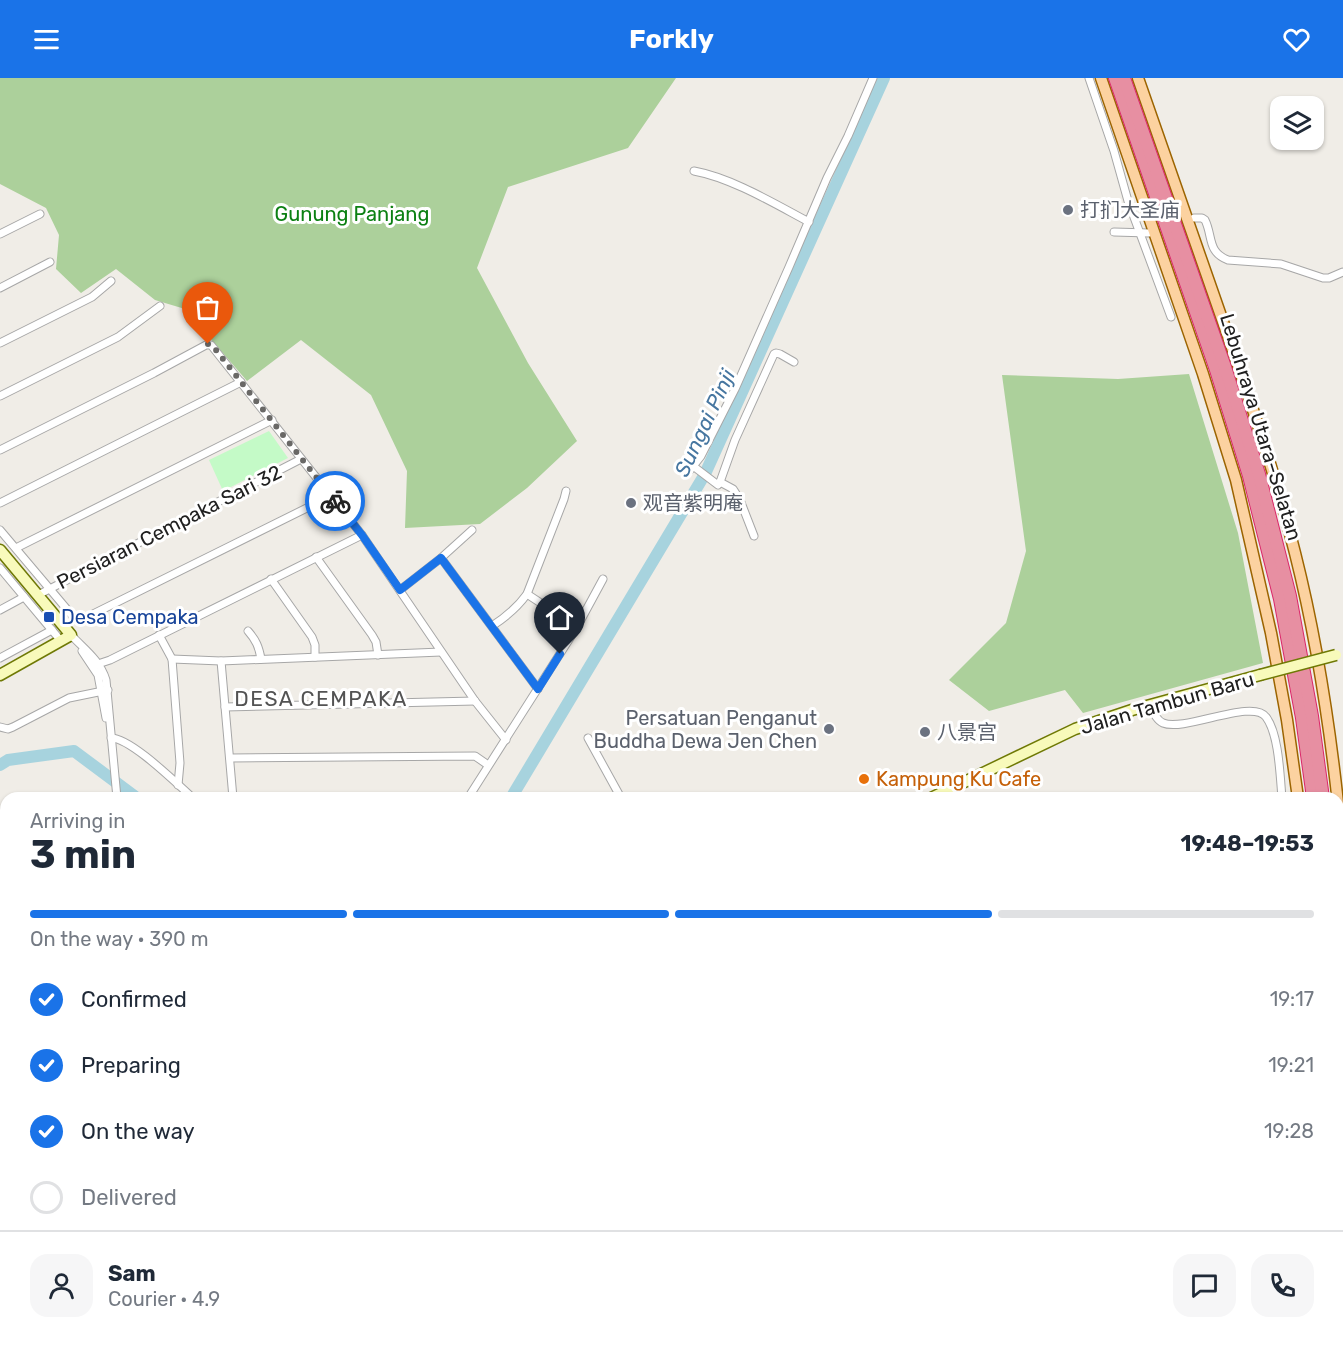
<!DOCTYPE html>
<html lang="en">
<head>
<meta charset="utf-8">
<style>
  body { margin:0; font-family:Rubik,"Noto Sans SC",sans-serif; background:#f6f6f7; color:#1f2937; height:100vh; display:flex; flex-direction:column; font-size:22px; white-space:nowrap }
  * { box-sizing:border-box; margin:0 }
  p { font-size:20px; color:#747a83 }
  .icon { flex:none; width:33px; height:33px; fill:none; stroke:currentColor; stroke-width:2; stroke-linecap:round; stroke-linejoin:round }
  .map { position:relative; flex:1; overflow:hidden }
  .panel { position:absolute; left:0px; top:714px; width:1344px; height:558px; display:flex; flex-direction:column; background:#fff; border-radius:18px 18px 0 0; box-shadow:0 2px 4px #0004 }
  .panel>* { flex:none }
  .controls { position:absolute; left:1270px; top:18px; display:grid; gap:12px }
  .controls a { display:grid; place-items:center; width:54px; height:54px; border-radius:12px; background:#fff; box-shadow:0 2px 4px #0004; font-size:30px }
  .pin { position:absolute; display:grid; place-items:center; width:51px; height:51px; color:#fff; margin:-62px -26px; border-radius:50% 50% 50% 0; rotate:-45deg; box-shadow:0 0 6px #0007 }
  .pin .icon { rotate:45deg }
  .courier { position:absolute; display:grid; place-items:center; width:60px; height:60px; margin:-30px; border:4px solid #1a73e8; border-radius:50%; background:#fff; color:#222; box-shadow:0 2px 8px #0007 }
  .headline em { font-style:normal; font-weight:700 }
  .headline div { display:flex; flex-direction:column-reverse }
  .headline { display:flex; align-items:center; justify-content:space-between; height:102px; padding:0 30px }
  h1 { font-size:39px; font-weight:700; line-height:45px }
  .bar { display:grid; grid-template-columns:repeat(4,1fr); gap:9px 6px; align-content:center; height:72px; padding:0 30px }
  .bar i { height:8px; border-radius:4px; background:#e0e1e3 }
  .bar .current { background:#1a73e8 }
  .bar p { grid-column:span 4 }
  .line { display:flex; align-items:center; gap:15px; padding:0 30px; border-top:2px solid #e0e1e3 }
  .line div { flex:1 }
  .round { display:grid; place-items:center; flex:none; width:63px; height:63px; border-radius:18px; background:#f6f6f7 }
  ol { padding:0 30px; list-style:none }
  li { display:flex; align-items:center; gap:18px; height:66px }
  li p { margin-inline-start:auto }
  li .icon { padding:6px; border-radius:50%; background:#1a73e8; color:#fff; stroke-width:4 }
  li:last-child { color:#747a83 }
  li i { width:33px; height:33px; border:3px solid #e0e1e3; border-radius:50% }
  header { display:flex; justify-content:space-between; align-items:center; height:78px; padding:0 30px; background:#1a73e8; color:#fff; font-size:27px; font-weight:700 }
  .map>svg:first-child { display:block }
</style>
</head>
<body>
<header><svg class="icon" aria-label="menu" viewBox="0 0 24 24"><path d="M4 6h16M4 12h16M4 18h16"/></svg>Forkly<svg class="icon" aria-label="heart" viewBox="0 0 24 24"><path d="M12 20l-8-8c-3-5 5-10 8-4 3-6 11-1 8 4z"/></svg></header>
<div class="map">
<svg width="1343" height="1272" viewBox="0 0 1343 1272">
  <rect width="100%" height="100%" fill="#f0ede7"/>
  <g fill="#acd09b">
    <polygon points="0,0 676,0 628,70 508,109 477,190 528,285 577,363 527,410 480,446 405,450 407,393 371,317 301,262 247,303 185,231 155,222 116,191 81,215 56,191 59,157 46,130 0,106"/>
    <polygon points="1189,296 1238,455 1263,585 1083,635 1065,612 989,633 949,602 1006,545 1026,473 1002,297 1118,301"/>
  </g>
  <polygon fill="#c4fac7" points="269,353 288,380 223,413 209,382"/>
  <polygon fill="#85dfba" points="621,1266 675,1266 672,1272 623,1272"/>
  <polygon fill="#a7d3de" points="554,1266 608,1266 609,1272 553,1272"/>
  <g fill="none" stroke-linecap="round" stroke-linejoin="round">
    <polyline stroke="#a7d3de" stroke-width="2" points="414,1266 414,1272"/>
    <g stroke="#a7d3de" stroke-width="12">
      <polyline points="0,687 8,682 74,673 137,720"/>
      <polyline points="511,720 705,396 884,0"/>
    </g>
    <defs>
      <g id="street">
        <polyline points="1089,0 1114,73 1128,123 1171,239"/>
        <path d="M694,93C732,100 775,126 809,144"/>
        <path d="M1194,140H1202L1205,142C1213,158 1207,174 1228,182L1281,186L1323,200H1329L1343,194"/>
        <polyline points="1114,154 1149,155"/>
        <polyline points="0,156 40,136"/>
        <polyline points="0,210 50,184"/>
        <polyline points="0,265 92,219 111,203"/>
        <polyline points="0,318 118,259 160,228"/>
        <polyline points="0,372 154,295 206,267 211,267 362,457 475,623 506,662"/>
        <polyline points="693,388 718,407 720,404 733,411 740,422 754,458"/>
        <polyline points="690,392 701,378 735,311 789,189 827,100 848,58 873,0"/>
        <polyline points="720,404 735,362 774,276 776,275 780,276 794,284"/>
        <polyline points="0,425 241,304"/>
        <polyline points="0,452 76,542 79,543 331,418"/>
        <polyline points="16,470 272,342"/>
        <polyline points="316,479 372,557 376,564 378,577"/>
        <polyline points="441,480 538,611"/>
        <polyline points="0,490 61,563"/>
        <polyline points="271,501 312,559 315,567 315,579"/>
        <polyline points="400,512 441,480 472,452"/>
        <polyline points="527,516 577,549"/>
        <polyline points="38,517 301,381"/>
        <polyline points="0,532 24,519"/>
        <path d="M492,548C506,539 517,530 527,516L564,421L566,413"/>
        <path d="M248,553C256,562 259,569 261,581"/>
        <path d="M71,557C84,571 100,582 106,602L117,720"/>
        <polyline points="159,557 172,581 180,685 178,707"/>
        <polyline points="82,573 98,597 106,640"/>
        <polyline points="0,580 52,552"/>
        <polyline points="172,581 221,583 441,574"/>
        <polyline points="221,583 233,720"/>
        <polyline points="98,586 110,582 362,457"/>
        <path d="M1150,627C1153,633 1156,642 1163,645C1185,654 1253,620 1266,639C1279,656 1280,698 1282,720"/>
        <polyline points="225,629 475,623"/>
        <polyline points="0,649 8,651 13,649 69,620 108,612"/>
        <path d="M111,660C131,660 177,706 193,720"/>
        <polyline points="588,660 621,720"/>
        <polyline points="230,680 475,678 488,687"/>
        <polyline points="468,720 577,549 603,501"/>
        <polyline points="0,837 6,836"/>
        <polyline points="0,897 6,897"/>
        <polyline points="0,955 6,955"/>
        <polyline points="0,1081 6,1081"/>
        <polyline points="0,1140 6,1140"/>
        <polyline points="0,1196 6,1196"/>
        <polyline points="117,1266 117,1272"/>
        <polyline points="311,1266 311,1272"/>
        <polyline points="755,1266 757,1272"/>
        <polyline points="787,1266 789,1272"/>
        <polyline points="0,1267 106,1266"/>
        <polyline points="404,1272 404,1266"/>
        <polyline points="714,1272 717,1266"/>
        <polyline points="853,1272 875,1266"/>
        <polyline points="1067,1272 1079,1268"/>
        <polyline points="1145,1272 1146,1266"/>
        <polyline points="1240,1272 1243,1266"/>
      </g>
      <g id="secondary">
        <polyline points="0,472 71,557 0,597"/>
        <polyline points="931,720 1075,651 1132,632 1260,597"/>
        <polyline points="0,1017 6,1017"/>
        <polyline points="771,1266 773,1272"/>
      </g>
      <g id="primary">
        <polyline points="1101,0 1203,296 1236,402 1271,555 1287,642 1298,720"/>
        <path d="M1138,0C1163,72 1188,143 1213,215C1243,301 1273,387 1295,475C1320,574 1334,675 1343,776"/>
        <polyline points="1281,1272 1283,1266"/>
      </g>
      <g id="highway">
        <polyline points="1115,0 1216,292 1249,398 1280,521 1302,640 1313,720"/>
        <polyline points="1124,0 1225,289 1259,396 1290,518 1312,638 1323,720"/>
        <polyline points="1338,1031 1340,1088 1338,1140"/>
        <polyline points="1312,1272 1314,1266"/>
        <polyline points="1322,1272 1323,1266"/>
      </g>
    </defs>
    <use href="#street" stroke="#a7a7a7" stroke-width="9"/>
    <use href="#secondary" stroke="#6f7905" stroke-width="13"/>
    <use href="#primary" stroke="#9c6400" stroke-width="13"/>
    <use href="#highway" stroke="#db2769" stroke-width="14"/>
    <use href="#street" stroke="#fff" stroke-width="7"/>
    <use href="#secondary" stroke="#f8fabb" stroke-width="10"/>
    <use href="#primary" stroke="#fcd2a0" stroke-width="10"/>
    <use href="#highway" stroke="#e78fa2" stroke-width="12"/>
    <defs>
      <polyline id="secondary-bridge" points="1260,597 1336,577"/>
    </defs>
    <use href="#secondary-bridge" stroke="#6f7905" stroke-width="13" stroke-linecap="butt"/>
    <use href="#secondary-bridge" stroke="#f8fabb" stroke-width="10"/>
  </g>
  <g fill="none" stroke-linecap="round" stroke-linejoin="round">
    <polyline stroke="#696866" stroke-width="6" stroke-dasharray="0 10.8" points="208,266 212,267 335,423"/>
    <polyline stroke="#1a73e8" stroke-width="8" points="335,423 362,457 400,512 441,480 538,611 560,576"/>
  </g>
  <g fill="#6b7280" stroke="#fff" stroke-width="2">
    <circle cx="1068" cy="132" r="6"/>
    <circle cx="631" cy="425" r="6"/>
    <circle cx="829" cy="651" r="6"/>
    <circle cx="925" cy="654" r="6"/>
  </g>
  <rect fill="#1a4fb4" stroke="#fff" stroke-width="2" x="43" y="533" width="12" height="12" rx="3"/>
  <circle fill="#e8710a" stroke="#fff" stroke-width="2" cx="864" cy="701" r="6"/>
  <g text-anchor="middle" stroke-width="6" stroke-linejoin="round" paint-order="stroke">
    <g font-size="20" fill="#5b616d" stroke="#fff" text-anchor="start">
      <text x="1080" y="139">打扪大圣庙</text>
      <text x="643" y="432">观音紫明庵</text>
      <text x="817" y="647" text-anchor="end">Persatuan Penganut<tspan x="817" dy="23">Buddha Dewa Jen Chen</tspan></text>
      <text x="937" y="661">八景宫</text>
    </g>
    <g font-size="20" fill="#0c8013" stroke="#fff">
      <text x="352" y="143">Gunung Panjang</text>
    </g>
    <g font-size="20" fill="#202020" stroke="#fff">
      <text transform="translate(1261 349) rotate(73)" y="7">Lebuhraya Utara–Selatan</text>
      <text transform="translate(169 449) rotate(-27)" y="7">Persiaran Cempaka Sari 32</text>
      <text transform="translate(1167 625) rotate(-16)" y="7">Jalan Tambun Baru</text>
    </g>
    <g font-size="20" fill="#164399" stroke="#fff" text-anchor="start">
      <text x="61" y="546">Desa Cempaka</text>
    </g>
    <g font-size="20" fill="#c56008" stroke="#fff" text-anchor="start">
      <text x="876" y="708">Kampung Ku Cafe</text>
    </g>
    <g font-size="21" font-style="italic" fill="#4676a0" stroke="#fff">
      <text transform="translate(705 345) rotate(-65)" y="7">Sungai Pinji</text>
    </g>
    <g font-size="21" letter-spacing="1.5" fill="#535353" stroke="#fff">
      <text x="321" y="628">DESA CEMPAKA</text>
    </g>
  </g>
</svg>
<div class="controls">
<a><svg class="icon" aria-label="layers" viewBox="0 0 24 24"><path d="M12 4l9 5-9 5-9-5zM3 14l9 5 9-5"/></svg></a>
</div>
<div class="pin" style="left:208px;top:266px;background:#ea580c"><svg class="icon" aria-label="bag" viewBox="0 0 24 24"><path d="M5 8h14l-1 12H6zM9 8a3 3 0 0 1 6 0"/></svg></div>
<div class="pin" style="left:560px;top:576px;background:#1f2937"><svg class="icon" aria-label="home" viewBox="0 0 24 24"><path d="M3 11l9-7 9 7M6 9v11h12V9"/></svg></div>
<div class="courier" style="left:335px;top:423px"><svg class="icon" aria-label="bike" viewBox="0 0 24 24"><circle cx="6" cy="16" r="4"/><circle cx="18" cy="16" r="4"/><path d="M6 16l4-8h5l3 8M10 8l3 8H6M13 5h3"/></svg></div>
<section class="panel">
<div class="headline"><div><h1>3 min</h1><p>Arriving in</p></div><em>19:48–19:53</em></div>
<div class="bar"><i class="current"></i><i class="current"></i><i class="current"></i><i></i><p>On the way · 390 m</p></div>
<ol>
<li><svg class="icon" aria-label="check" viewBox="0 0 24 24"><path d="M5 12l5 5 9-10"/></svg>Confirmed<p>19:17</p></li>
<li><svg class="icon" aria-label="check" viewBox="0 0 24 24"><path d="M5 12l5 5 9-10"/></svg>Preparing<p>19:21</p></li>
<li><svg class="icon" aria-label="check" viewBox="0 0 24 24"><path d="M5 12l5 5 9-10"/></svg>On the way<p>19:28</p></li>
<li><i></i>Delivered</li>
</ol>
<div class="line" style="height:108px"><a class="round"><svg class="icon" aria-label="person" viewBox="0 0 24 24"><circle cx="12" cy="8" r="4"/><path d="M4 21q1-7 8-7t8 7"/></svg></a><div><b>Sam</b><p>Courier · 4.9</p></div><a class="round"><svg class="icon" aria-label="chat" viewBox="0 0 24 24"><path d="M4 5h16v11H9l-5 4z"/></svg></a><a class="round"><svg class="icon" aria-label="phone" viewBox="0 0 24 24"><path d="M5 4h4l2 5-3 2q2 4 5 5l2-3 5 2v4C11 20 4 13 5 4z"/></svg></a></div>
</section>
</div>
</body>
</html>
